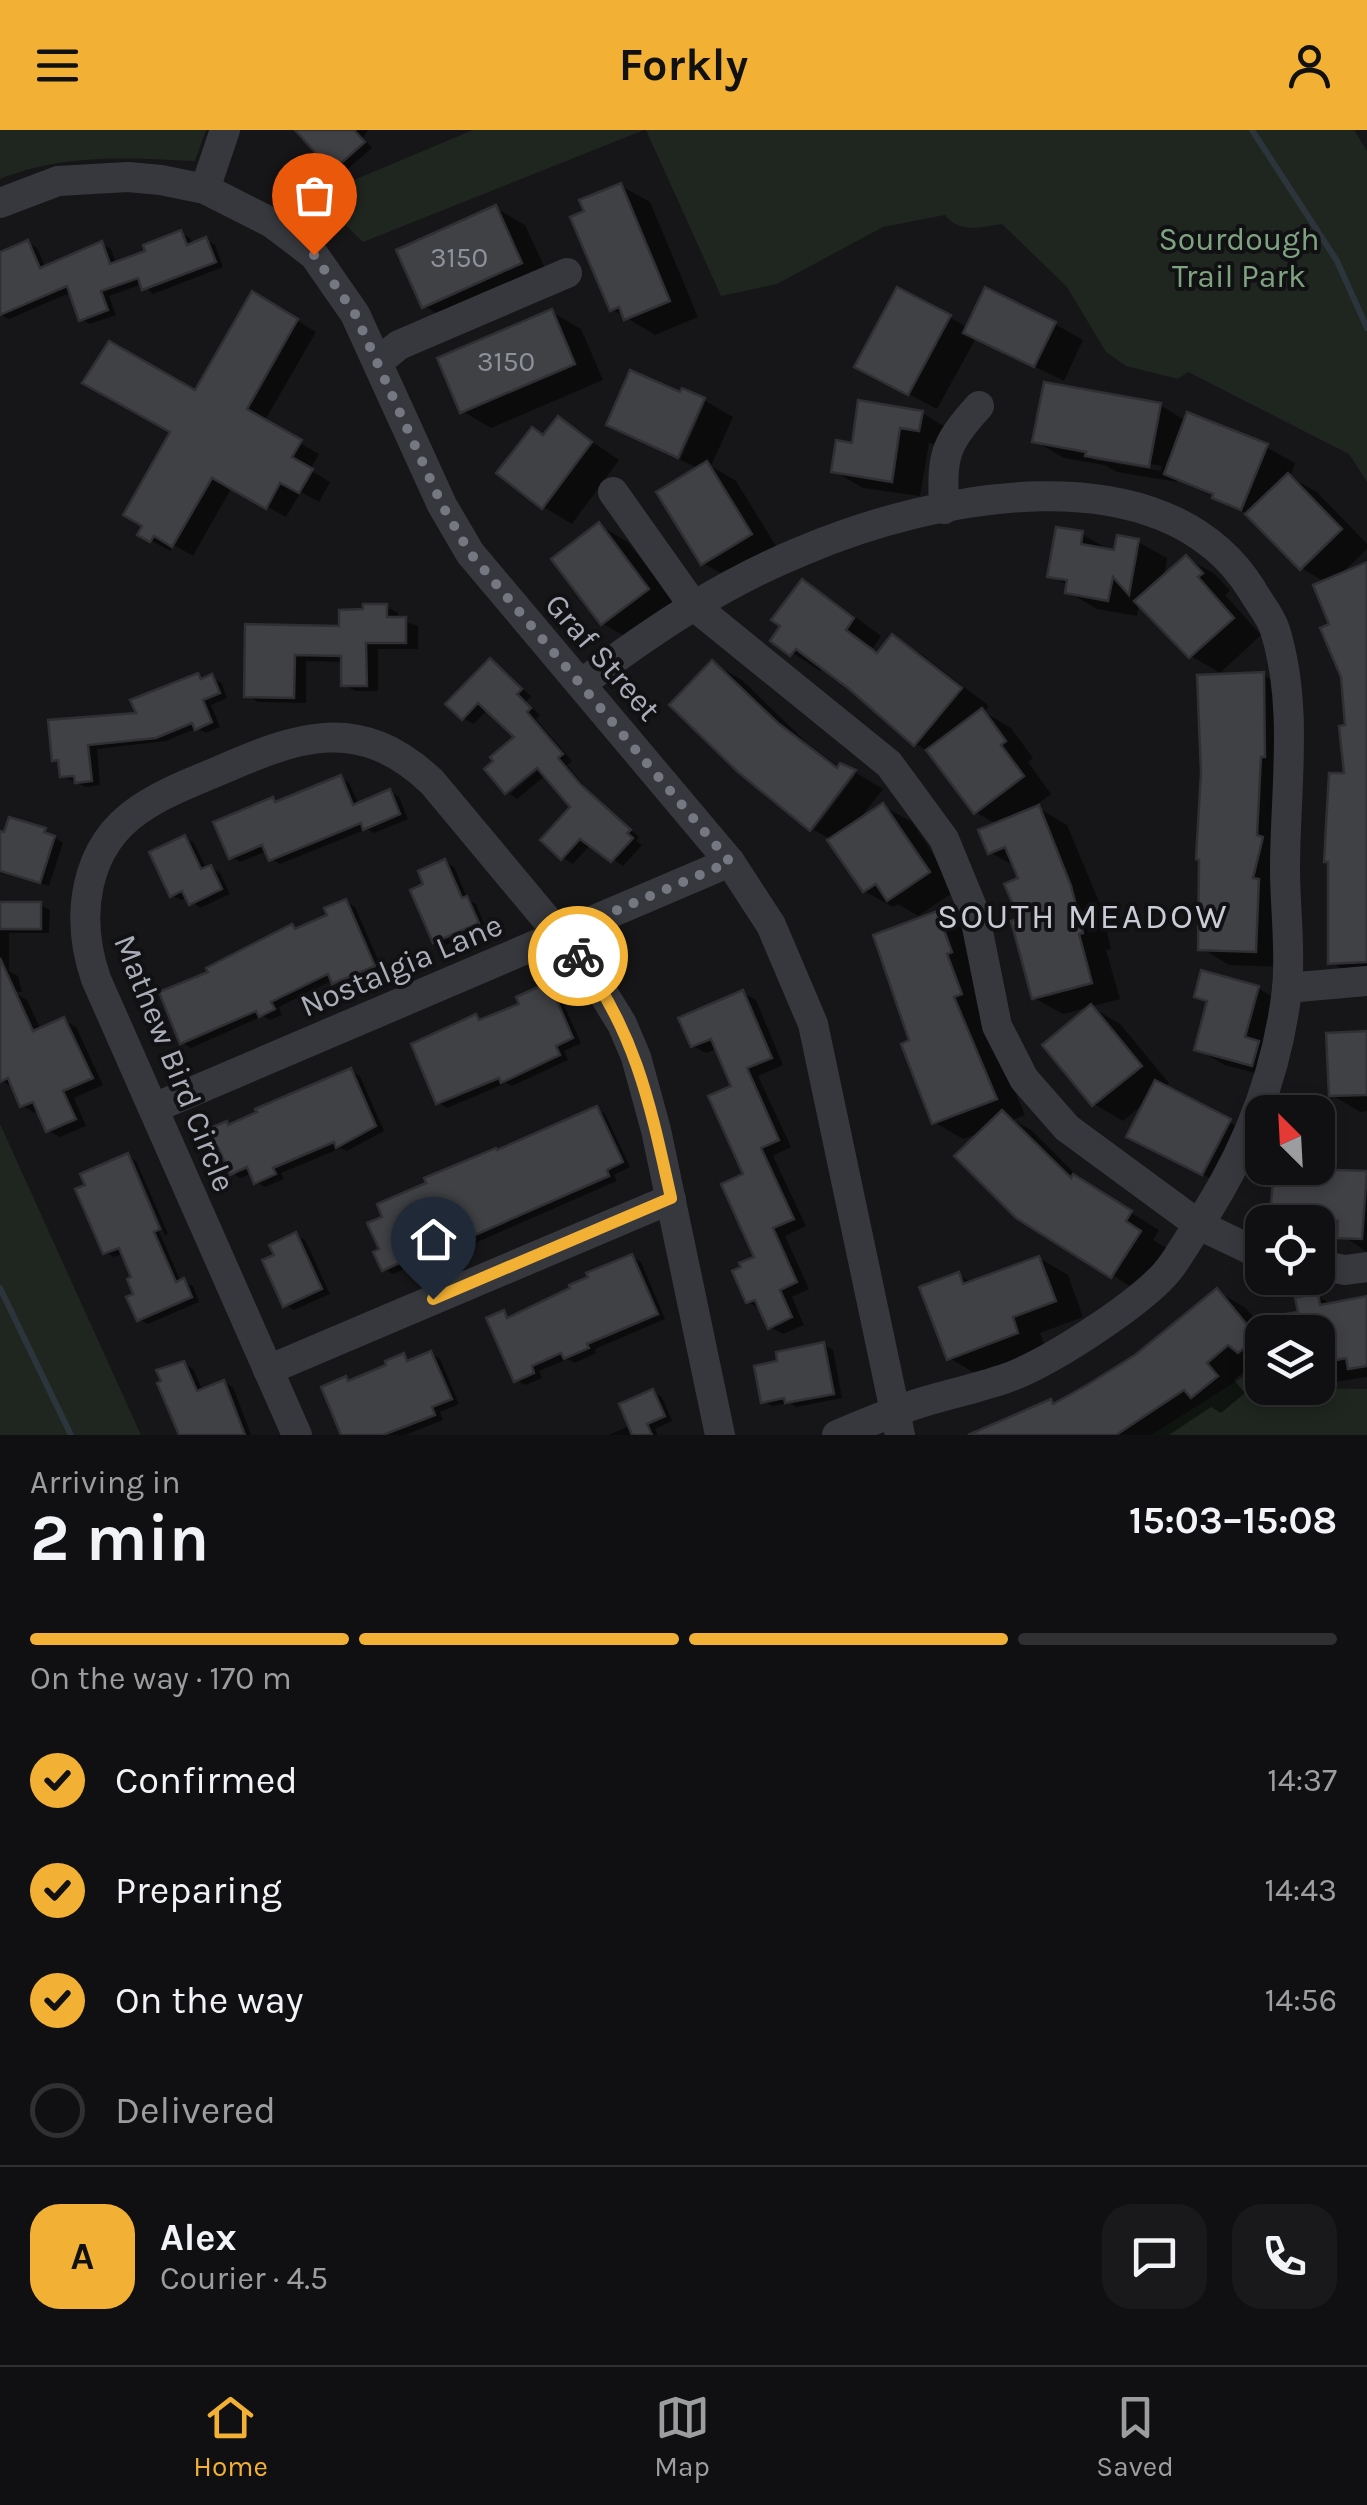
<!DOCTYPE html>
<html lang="en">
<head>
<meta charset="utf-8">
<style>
  body { margin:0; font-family:Karla,sans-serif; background:#19191b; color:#f1f3f6; height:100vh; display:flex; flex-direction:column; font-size:38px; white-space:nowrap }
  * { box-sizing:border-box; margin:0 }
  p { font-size:32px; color:#9c9d9f }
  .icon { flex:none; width:55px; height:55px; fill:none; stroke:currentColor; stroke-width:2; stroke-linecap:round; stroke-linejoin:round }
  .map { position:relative; height:1305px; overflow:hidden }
  .side { display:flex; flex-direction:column; background:#101012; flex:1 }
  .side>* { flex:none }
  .needle { width:65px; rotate:336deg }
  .tools { position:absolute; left:1245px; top:965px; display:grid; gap:20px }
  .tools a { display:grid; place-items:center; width:90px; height:90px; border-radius:20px; background:#101012; box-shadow:0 5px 15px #0003,0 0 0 2px #303032; font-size:50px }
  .pin { position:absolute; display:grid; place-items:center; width:85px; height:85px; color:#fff; margin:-102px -42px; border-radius:50% 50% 50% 0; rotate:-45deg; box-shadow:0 0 10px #0007 }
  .pin .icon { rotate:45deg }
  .courier { position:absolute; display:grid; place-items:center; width:100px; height:100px; margin:-50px; border:8px solid #f2b134; border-radius:50%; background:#fff; color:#222; box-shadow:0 2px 12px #0007 }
  .head em { font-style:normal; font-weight:700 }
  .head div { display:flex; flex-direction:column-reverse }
  .head { display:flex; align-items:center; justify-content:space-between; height:170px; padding:0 30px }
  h1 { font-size:65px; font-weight:700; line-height:75px }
  .bar { display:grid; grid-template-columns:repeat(4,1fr); gap:15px 10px; align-content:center; height:120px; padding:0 30px }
  .bar i { height:12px; border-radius:8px; background:#303032 }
  .bar .current { background:#f2b134 }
  .bar p { grid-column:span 4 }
  .line { display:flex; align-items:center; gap:25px; padding:0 30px; border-top:2px solid #303032 }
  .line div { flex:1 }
  .round { display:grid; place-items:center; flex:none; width:105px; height:105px; border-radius:30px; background:#19191b }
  ol { padding:0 30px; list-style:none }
  li { display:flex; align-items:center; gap:30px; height:110px }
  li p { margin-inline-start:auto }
  li .icon { padding:10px; border-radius:50%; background:#f2b134; color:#111; stroke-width:4 }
  li:last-child { color:#9c9d9f }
  li i { width:55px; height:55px; border:5px solid #303032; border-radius:50% }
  header { display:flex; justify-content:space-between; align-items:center; height:130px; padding:0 30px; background:#f2b134; color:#111; font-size:45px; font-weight:700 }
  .menu { display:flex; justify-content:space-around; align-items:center; height:140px; border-top:2px solid #303032; background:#101012; font-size:28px; color:#9c9d9f }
  .menu a { display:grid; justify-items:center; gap:5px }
  .menu .current { color:#f2b134 }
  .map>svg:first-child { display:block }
</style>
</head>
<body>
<header><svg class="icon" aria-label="menu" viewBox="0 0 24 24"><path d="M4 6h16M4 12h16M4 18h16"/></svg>Forkly<svg class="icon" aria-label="person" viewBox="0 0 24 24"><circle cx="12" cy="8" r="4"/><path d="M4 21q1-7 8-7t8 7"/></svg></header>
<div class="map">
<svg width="1367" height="1305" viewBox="0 0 1367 1305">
  <rect width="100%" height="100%" fill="#161618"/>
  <g fill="#1e261f">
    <path d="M0,0H206L195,31C127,28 65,23 0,49Z"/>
    <polygon points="473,0 644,0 363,112 316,66"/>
    <path d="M646,0H1354L1367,21V352L1349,324L1188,242L1178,249L1126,236L1106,222L1067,157L1002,94C980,97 960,104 945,85L883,97L777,154L721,166Z"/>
    <polygon points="0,994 141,1305 0,1305"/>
    <polygon points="1257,1238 1262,1243 1262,1258 1367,1259 1367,1305 1151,1305"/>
  </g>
  <g fill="#0007" fill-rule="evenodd">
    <polygon points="299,0 368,0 363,7 372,18 342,44 333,39"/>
    <polygon points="621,56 650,72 698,187 655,205 612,179 588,83"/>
    <polygon points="496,78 525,95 550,149 453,193 424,176"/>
    <polygon points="181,103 190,108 193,115 206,110 215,115 223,137 153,164 142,154 109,166 116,185 90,194 81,189 72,162 9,189 0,184 0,125 28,113 37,118 46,138 102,114 111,119 117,135 149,123"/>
    <polygon points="253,164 316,202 264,292 319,324 310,340 330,352 319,372 301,362 286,387 232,357 193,426 174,415 170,421 140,404 196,264"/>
    <polygon points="552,182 581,199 603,250 491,298 462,281"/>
    <polygon points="949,187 968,198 1055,194 1083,210 1064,251 976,208 937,279 886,252"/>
    <polygon points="682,266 704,270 733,287 711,336 736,351 779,421 732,450 703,433 700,339 680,330 705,273 700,273 675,328 609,294"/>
    <path d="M1160,275L1186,291L1266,317L1295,333L1290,347L1317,362L1367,414V419L1339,446L1367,436V849H1359L1330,832L1348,598L1343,547L1325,452L1301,438L1251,386L1178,349L1177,352L1117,342L1105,335L1064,328L1035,311ZM1089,324L1161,336V341L1095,330Z"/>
    <polygon points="922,283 951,300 948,316 929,313 920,366 863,358 834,341 854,316"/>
    <polygon points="559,289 619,330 572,394 544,377 499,343 545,307"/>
    <polygon points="599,395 628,412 677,476 632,510 603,494 554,429"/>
    <polygon points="1082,404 1111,421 1138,412 1167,428 1164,448 1186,428 1215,444 1230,461 1225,465 1261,505 1220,543 1191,526 1139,473 1137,486 1097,479 1068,462 1069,456 1050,445"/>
    <polygon points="802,452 831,469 881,506 873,518 880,523 892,507 921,524 989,576 984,582 1011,598 1033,628 1028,632 1051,664 1035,676 1067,695 1100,774 1111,819 1106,820 1120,869 1063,884 1034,868 1022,790 1021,750 1016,737 990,722 998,695 975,682 931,623 916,614 824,537 820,541 773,510"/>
    <polygon points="386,476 398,483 398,489 418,496 418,519 378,519 378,561 355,561 343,554 343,532 306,531 306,573 258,572 246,565 248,497 342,499"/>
    <polygon points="490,531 531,566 526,572 540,585 536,589 572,631 567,635 591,664 639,707 636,711 642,715 623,736 591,714 573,734 563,728 574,677 546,645 517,669 510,664 548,632 488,579 474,594 463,588"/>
    <polygon points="713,533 742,550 807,613 840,638 855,642 883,659 858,691 883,676 912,692 957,760 918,786 898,774 893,777 864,761 830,709 814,700 856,644 850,644 810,697"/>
    <polygon points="198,545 221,552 227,568 211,575 220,597 206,603 197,598 166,611 97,619 100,655 86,657 62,646 60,633 54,629 139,585"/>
    <polygon points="1263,545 1292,561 1284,837 1229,835 1201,818"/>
    <polygon points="340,647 349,653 359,675 390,662 399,667 408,689 374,703 367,699 280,734 271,729 267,721 240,732 231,727 273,670 279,673"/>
    <polygon points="45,700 63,713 49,756 0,743 0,703"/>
    <polygon points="185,708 194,713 207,740 211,738 220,743 230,764 200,778 188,767 181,770 172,765"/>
    <polygon points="445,732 454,737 468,770 476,774 486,798 444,816 435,811 427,755"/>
    <polygon points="346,772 355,777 383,841 343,858 333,850 279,877 282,885 270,890 263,886 191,918 182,912 211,844 292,797 298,800 330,786"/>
    <polygon points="0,775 40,775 50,780 49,803 9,803 9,841 18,846 22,862 0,862"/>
    <polygon points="936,784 965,800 982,884 1025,985 1013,990 1031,1000 1085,1054 1159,1100 1153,1110 1168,1119 1141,1163 1018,1086 983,1002 963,1009 934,992 913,912"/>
    <polygon points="548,855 557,860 581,913 564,921 568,930 512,956 506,953 447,978 438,972 476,887 483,891 523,875"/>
    <polygon points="1258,858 1287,875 1281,950 1225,935 1197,919 1209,873 1197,866"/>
    <polygon points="15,863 27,870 41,900 64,890 76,897 103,955 74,968 86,996 60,1007 48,1000 40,980 34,983 22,975 15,959 0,949 0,870"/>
    <polygon points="743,863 756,870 783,935 758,946 791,1017 773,1026 806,1096 785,1106 809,1159 792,1167 804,1195 783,1204 770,1197 762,1180 748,1172 758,1128 734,957 718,918 706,923 693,916"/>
    <polygon points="1091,877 1120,894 1169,953 1164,958 1258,1008 1232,1059 1158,1022 1147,971 1123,991 1094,974"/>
    <polygon points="1367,904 1367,981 1360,982 1332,965"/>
    <polygon points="351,941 360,946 384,1001 347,1021 341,1018 281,1043 284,1049 265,1057 256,1052 252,1043 241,1048 232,1043 223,1022 217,1019 226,994 231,996"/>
    <polygon points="596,979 605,984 630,1037 614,1045 617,1051 452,1123 446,1120 393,1144 384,1139 382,1120"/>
    <polygon points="127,1026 136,1031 168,1104 165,1105 133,1030 128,1030 181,1152 193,1156 199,1172 148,1194 139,1189 135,1149 124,1123 114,1127 105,1122"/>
    <polygon points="1276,1038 1367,1043 1367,1122 1340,1104 1318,1103 1318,1092 1286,1092 1273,1085"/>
    <polygon points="296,1105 305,1110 330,1164 294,1180 285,1175 277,1126"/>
    <polygon points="632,1127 641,1132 665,1189 595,1219 596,1223 575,1233 568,1229 539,1241 542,1248 525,1255 516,1250 504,1183 513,1188"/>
    <polygon points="1039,1128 1068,1145 1083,1187 1040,1203 1046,1219 978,1245 949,1228 959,1145 972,1153"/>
    <polygon points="1217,1161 1246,1178 1266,1202 1262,1202 1262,1234 1258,1231 1234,1250 1245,1263 1221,1283 1211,1277 1169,1305 1094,1305 1136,1227"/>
    <polygon points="1317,1166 1333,1175 1367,1168 1367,1247 1322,1254 1318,1252 1318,1202 1287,1202 1284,1187 1301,1184"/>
    <polygon points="824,1215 833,1220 842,1268 796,1277 790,1273 772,1276 763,1271 780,1233"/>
    <polygon points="431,1224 440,1229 459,1274 440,1282 443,1290 405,1305 344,1305 346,1249 352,1252 390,1236 403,1226 413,1231"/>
    <polygon points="184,1234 193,1239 203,1261 224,1252 233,1257 251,1305 213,1305"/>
    <polygon points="653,1262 662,1267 672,1291 655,1299 658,1305 609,1305 631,1295"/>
  </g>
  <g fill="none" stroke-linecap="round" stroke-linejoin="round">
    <g stroke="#2c353c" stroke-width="6">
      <polyline points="1252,0 1337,131 1367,198"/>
      <polyline points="0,1158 71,1305"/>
    </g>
  </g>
  <g fill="#404145" stroke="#303034" stroke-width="2.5">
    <polygon points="295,0 354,0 365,12 332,41"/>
    <polygon points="621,53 670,171 624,190 619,177 610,181 570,87 584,81 579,70"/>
    <polygon points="496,75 522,133 422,178 396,120"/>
    <polygon points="181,100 187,115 206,107 216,132 142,160 138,148 101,161 108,180 79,191 67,156 0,185 0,122 28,110 40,138 102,111 110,134 145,121 143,115"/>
    <polygon points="897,157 951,185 908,265 854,237"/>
    <polygon points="985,157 1056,192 1034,237 963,203"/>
    <polygon points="252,161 298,189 247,279 302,310 292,327 313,339 299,363 280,353 266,379 212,348 172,417 154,406 150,412 137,405 142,396 123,385 170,302 82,253 109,211 195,260"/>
    <polygon points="552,179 575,234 460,283 437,228"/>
    <polygon points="630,240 680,262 682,258 705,268 678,328 606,295"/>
    <polygon points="1044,252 1161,273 1149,337 1085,326 1086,322 1032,312"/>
    <polygon points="858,270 923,281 919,301 900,298 892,352 831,342 836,310 852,313"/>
    <polygon points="1187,282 1268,314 1241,380 1212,368 1213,364 1164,344"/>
    <polygon points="558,286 592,312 542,379 496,343 532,297 543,305"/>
    <polygon points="707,331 752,404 701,435 656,362"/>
    <polygon points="1288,343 1342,399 1300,440 1245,384"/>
    <polygon points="599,392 649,459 601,495 551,429"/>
    <polygon points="1056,397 1083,401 1081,414 1114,420 1117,405 1139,409 1129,465 1113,447 1108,471 1065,463 1067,450 1047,447"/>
    <polygon points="1186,425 1203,443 1198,447 1234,488 1189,528 1134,471"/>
    <polygon points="1367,432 1367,832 1328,834 1328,732 1324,732 1329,643 1344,643 1339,596 1345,595 1341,547 1320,498 1329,494 1313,455"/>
    <polygon points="802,449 854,488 846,500 877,523 892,504 962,558 914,616 848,558 796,519 790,526 770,511 780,496 771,490"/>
    <polygon points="363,474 387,474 387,487 406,487 406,513 366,513 367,556 341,556 341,526 295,525 294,568 244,567 245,494 339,496 339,480 363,479"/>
    <polygon points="490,528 522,559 517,564 531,578 527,582 563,624 558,628 581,655 631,700 627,703 633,708 611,732 580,709 561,730 540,710 570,677 537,638 505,664 484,639 493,631 490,627 514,607 478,573 462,590 445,574"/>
    <polygon points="712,530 778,593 837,638 840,633 856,640 810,701 738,642 669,575"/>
    <polygon points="1264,542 1265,627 1261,627 1257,705 1263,707 1253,748 1259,749 1256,822 1198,820 1199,730 1196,729 1201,643 1197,545"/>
    <polygon points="198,543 201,549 212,544 220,563 203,570 212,592 195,600 192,593 156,608 88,615 92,651 75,653 74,646 60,647 58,630 52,631 48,590 136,583 130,570"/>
    <polygon points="982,578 1006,611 1001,615 1024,646 974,684 926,620"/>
    <polygon points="341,645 353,675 390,659 400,684 363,700 361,693 269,731 262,715 229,729 213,692 273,667 275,672"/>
    <polygon points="883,673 930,742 887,771 876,754 863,762 827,710"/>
    <polygon points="1039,675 1071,756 1083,803 1079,804 1092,853 1032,869 1011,791 1019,788 1004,754 1018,748 1005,717 988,724 978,700"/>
    <polygon points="9,687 46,698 44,702 55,706 40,753 0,741 0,701 4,702"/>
    <polygon points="185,705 201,739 211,735 222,759 189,775 182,761 170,767 149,722"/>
    <polygon points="445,729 462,768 467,766 479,793 433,813 410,760 423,754 418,741"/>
    <polygon points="346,769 375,836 332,854 328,844 271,872 275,879 259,887 256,881 180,914 159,862 208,842 206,838 292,794 295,799 327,785 324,778"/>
    <rect x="0" y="772" width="41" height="27"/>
    <polygon points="937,781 952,822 947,824 962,864 954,867 997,969 932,994 901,914 909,910 873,805"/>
    <polygon points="0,828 33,901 64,887 93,948 63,961 76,989 46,1002 33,972 20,977 8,948 0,952"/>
    <polygon points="1201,840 1259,856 1245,907 1259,911 1252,936 1194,920 1207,871 1194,867"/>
    <polygon points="549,852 573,908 556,916 560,925 501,953 499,948 436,974 411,914 476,884 479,890 519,874 516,867"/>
    <polygon points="743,860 772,928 747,938 779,1010 761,1018 794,1089 773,1098 797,1152 780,1160 792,1187 768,1199 755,1170 746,1173 732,1141 741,1137 739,1133 754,1127 721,1054 743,1044 708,966 731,956 711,909 691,917 678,888"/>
    <polygon points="1091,874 1142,936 1092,976 1042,915"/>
    <polygon points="1367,901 1367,965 1329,966 1326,903"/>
    <polygon points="351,938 376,996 336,1018 334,1012 273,1038 276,1044 254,1054 247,1037 230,1045 219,1019 215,1021 207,1002 210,998 227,991 228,995 257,982 255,979"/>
    <polygon points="1155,950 1231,989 1202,1045 1126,1007"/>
    <polygon points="597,976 623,1032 607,1040 609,1046 441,1120 439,1115 382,1141 373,1122 379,1119 367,1093 382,1087 377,1074 426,1053 424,1048 496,1018 497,1020"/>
    <polygon points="1002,980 1071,1048 1073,1044 1132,1081 1126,1091 1141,1101 1111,1148 1016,1088 954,1026"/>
    <polygon points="128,1023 160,1099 154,1102 176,1152 184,1148 192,1167 137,1191 126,1167 133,1164 127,1149 131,1147 119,1118 103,1124 75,1059 85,1055 80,1044"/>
    <polygon points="1274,1038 1367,1041 1362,1109 1337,1108 1338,1091 1270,1086"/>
    <polygon points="296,1102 322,1159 283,1177 262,1130 274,1125 269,1115"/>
    <polygon points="632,1124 658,1184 587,1214 589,1218 564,1229 561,1223 532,1236 534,1243 514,1252 486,1188 504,1180 507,1188 570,1158 569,1155 588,1147 586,1143"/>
    <polygon points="1039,1126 1056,1171 1013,1187 1018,1203 947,1230 919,1157 959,1142 963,1154"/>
    <polygon points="1217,1158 1257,1207 1238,1223 1228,1215 1207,1233 1218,1246 1191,1268 1184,1260 1116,1305 968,1305 1051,1269 1053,1274 1087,1255 1135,1225"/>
    <polygon points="1318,1163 1320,1175 1367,1166 1367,1236 1348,1239 1346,1228 1318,1234 1318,1202 1284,1202 1280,1185 1298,1182 1295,1168"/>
    <polygon points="824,1212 834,1264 785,1273 784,1268 761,1273 754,1236 777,1231 776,1222"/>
    <polygon points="431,1221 452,1269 432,1277 435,1285 383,1305 341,1305 321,1257 346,1246 348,1251 386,1235 385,1231 404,1223 407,1231"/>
    <polygon points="184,1231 197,1261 224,1250 245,1305 179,1305 157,1253 161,1251 156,1240"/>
    <polygon points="653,1259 665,1286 647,1294 652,1305 632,1305 619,1274"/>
  </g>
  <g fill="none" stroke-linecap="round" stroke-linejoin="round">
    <g stroke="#37383d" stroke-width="30">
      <polyline points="205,59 225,0"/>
      <polyline points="0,73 58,51 128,47 161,50 205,59 272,93 314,125 355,184 442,375 470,423 730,732 771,795 813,894 900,1305"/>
      <polyline points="379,231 399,215 567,143"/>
      <polyline points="613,362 693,475 889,634 944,709 974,782 997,896 1024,949 1067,998 1199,1095 1262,1125"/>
      <path d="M944,379C942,326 943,316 979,276"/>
      <path d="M581,554C650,502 721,454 802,421C931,366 1163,317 1252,460C1259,473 1271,486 1275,500C1299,577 1285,660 1285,739C1285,778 1291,820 1287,859C1277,948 1242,1032 1191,1106C1183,1118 1175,1133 1165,1144C1135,1177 1046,1235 1004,1249C977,1258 950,1264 923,1272C894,1281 866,1293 837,1305"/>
      <polyline points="1287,858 1367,851"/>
      <polyline points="154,978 730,732"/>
      <polyline points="1318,1135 1345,1140 1367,1137"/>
      <polyline points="268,1240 671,1069"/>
      <path d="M297,1305L96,849C75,788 83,717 140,679C163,663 190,653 216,642C298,606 359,583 432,652L588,839L622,894L636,927L656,1000L720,1305"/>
    </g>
  </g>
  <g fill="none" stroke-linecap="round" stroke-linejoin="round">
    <polyline stroke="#757880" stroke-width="10" stroke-dasharray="0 18" points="314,125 355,184 442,375 470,423 730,732 561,804 578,826"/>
    <path stroke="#f2b134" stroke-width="12" d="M433,1169L671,1068C651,978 636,901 578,826"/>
  </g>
  <g text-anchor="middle" stroke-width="8" stroke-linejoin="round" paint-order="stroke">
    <g font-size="28" fill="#8e929b">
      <text x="459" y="137">3150</text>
      <text x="506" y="241">3150</text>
    </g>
    <g font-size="32" fill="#7fa381" stroke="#111113">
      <text x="1239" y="120">Sourdough<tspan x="1239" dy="37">Trail Park</tspan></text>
    </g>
    <g font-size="32" fill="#a8adb8" stroke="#111113">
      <text transform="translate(603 527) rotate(49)" y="11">Graf Street</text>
      <text transform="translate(401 835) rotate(-23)" y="11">Nostalgia Lane</text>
      <text transform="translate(175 933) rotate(68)" y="11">Mathew Bird Circle</text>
    </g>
    <g font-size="35" letter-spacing="2.5" fill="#c9ccd4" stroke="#111113">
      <text x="1083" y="798">SOUTH MEADOW</text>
    </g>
  </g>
</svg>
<div class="tools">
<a><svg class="needle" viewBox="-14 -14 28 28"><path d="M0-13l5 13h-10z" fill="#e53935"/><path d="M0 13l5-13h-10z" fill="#9c9d9f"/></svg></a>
<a><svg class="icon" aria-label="locate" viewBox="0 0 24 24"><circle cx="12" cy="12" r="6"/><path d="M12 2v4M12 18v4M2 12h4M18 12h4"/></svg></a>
<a><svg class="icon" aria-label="layers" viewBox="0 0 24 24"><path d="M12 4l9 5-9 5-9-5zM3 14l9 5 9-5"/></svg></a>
</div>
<div class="pin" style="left:314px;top:125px;background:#ea580c"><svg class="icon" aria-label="bag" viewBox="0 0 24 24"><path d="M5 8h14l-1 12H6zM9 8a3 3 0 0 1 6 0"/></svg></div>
<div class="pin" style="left:433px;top:1169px;background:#1f2937"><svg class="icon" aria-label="home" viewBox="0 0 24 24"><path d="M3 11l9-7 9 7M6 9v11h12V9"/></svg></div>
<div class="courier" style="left:578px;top:826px"><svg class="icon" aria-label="bike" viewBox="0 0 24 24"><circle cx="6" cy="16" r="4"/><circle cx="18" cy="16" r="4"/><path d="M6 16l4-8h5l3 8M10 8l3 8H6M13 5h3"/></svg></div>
</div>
<section class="side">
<div class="head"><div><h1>2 min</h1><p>Arriving in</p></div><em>15:03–15:08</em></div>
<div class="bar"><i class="current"></i><i class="current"></i><i class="current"></i><i></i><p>On the way · 170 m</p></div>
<ol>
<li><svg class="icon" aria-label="check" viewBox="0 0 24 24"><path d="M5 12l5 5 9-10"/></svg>Confirmed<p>14:37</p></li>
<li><svg class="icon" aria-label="check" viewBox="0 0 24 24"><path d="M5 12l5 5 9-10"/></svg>Preparing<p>14:43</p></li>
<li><svg class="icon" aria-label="check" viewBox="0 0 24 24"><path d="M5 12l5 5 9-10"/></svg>On the way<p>14:56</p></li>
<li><i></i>Delivered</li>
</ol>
<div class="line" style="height:180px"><b class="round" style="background:#f2b134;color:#111">A</b><div><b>Alex</b><p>Courier · 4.5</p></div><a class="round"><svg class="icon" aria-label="chat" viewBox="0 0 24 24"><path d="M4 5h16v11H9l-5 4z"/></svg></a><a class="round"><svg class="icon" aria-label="phone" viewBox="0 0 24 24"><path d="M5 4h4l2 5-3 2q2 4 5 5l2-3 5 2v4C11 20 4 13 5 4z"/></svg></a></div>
</section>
<nav class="menu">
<a class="current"><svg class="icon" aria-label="home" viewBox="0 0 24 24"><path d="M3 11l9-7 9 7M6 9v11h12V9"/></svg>Home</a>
<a><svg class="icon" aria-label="map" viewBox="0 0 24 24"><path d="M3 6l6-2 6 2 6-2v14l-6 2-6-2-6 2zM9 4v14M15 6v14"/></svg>Map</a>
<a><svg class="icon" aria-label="saved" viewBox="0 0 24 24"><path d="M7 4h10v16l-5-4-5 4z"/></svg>Saved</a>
</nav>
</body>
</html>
